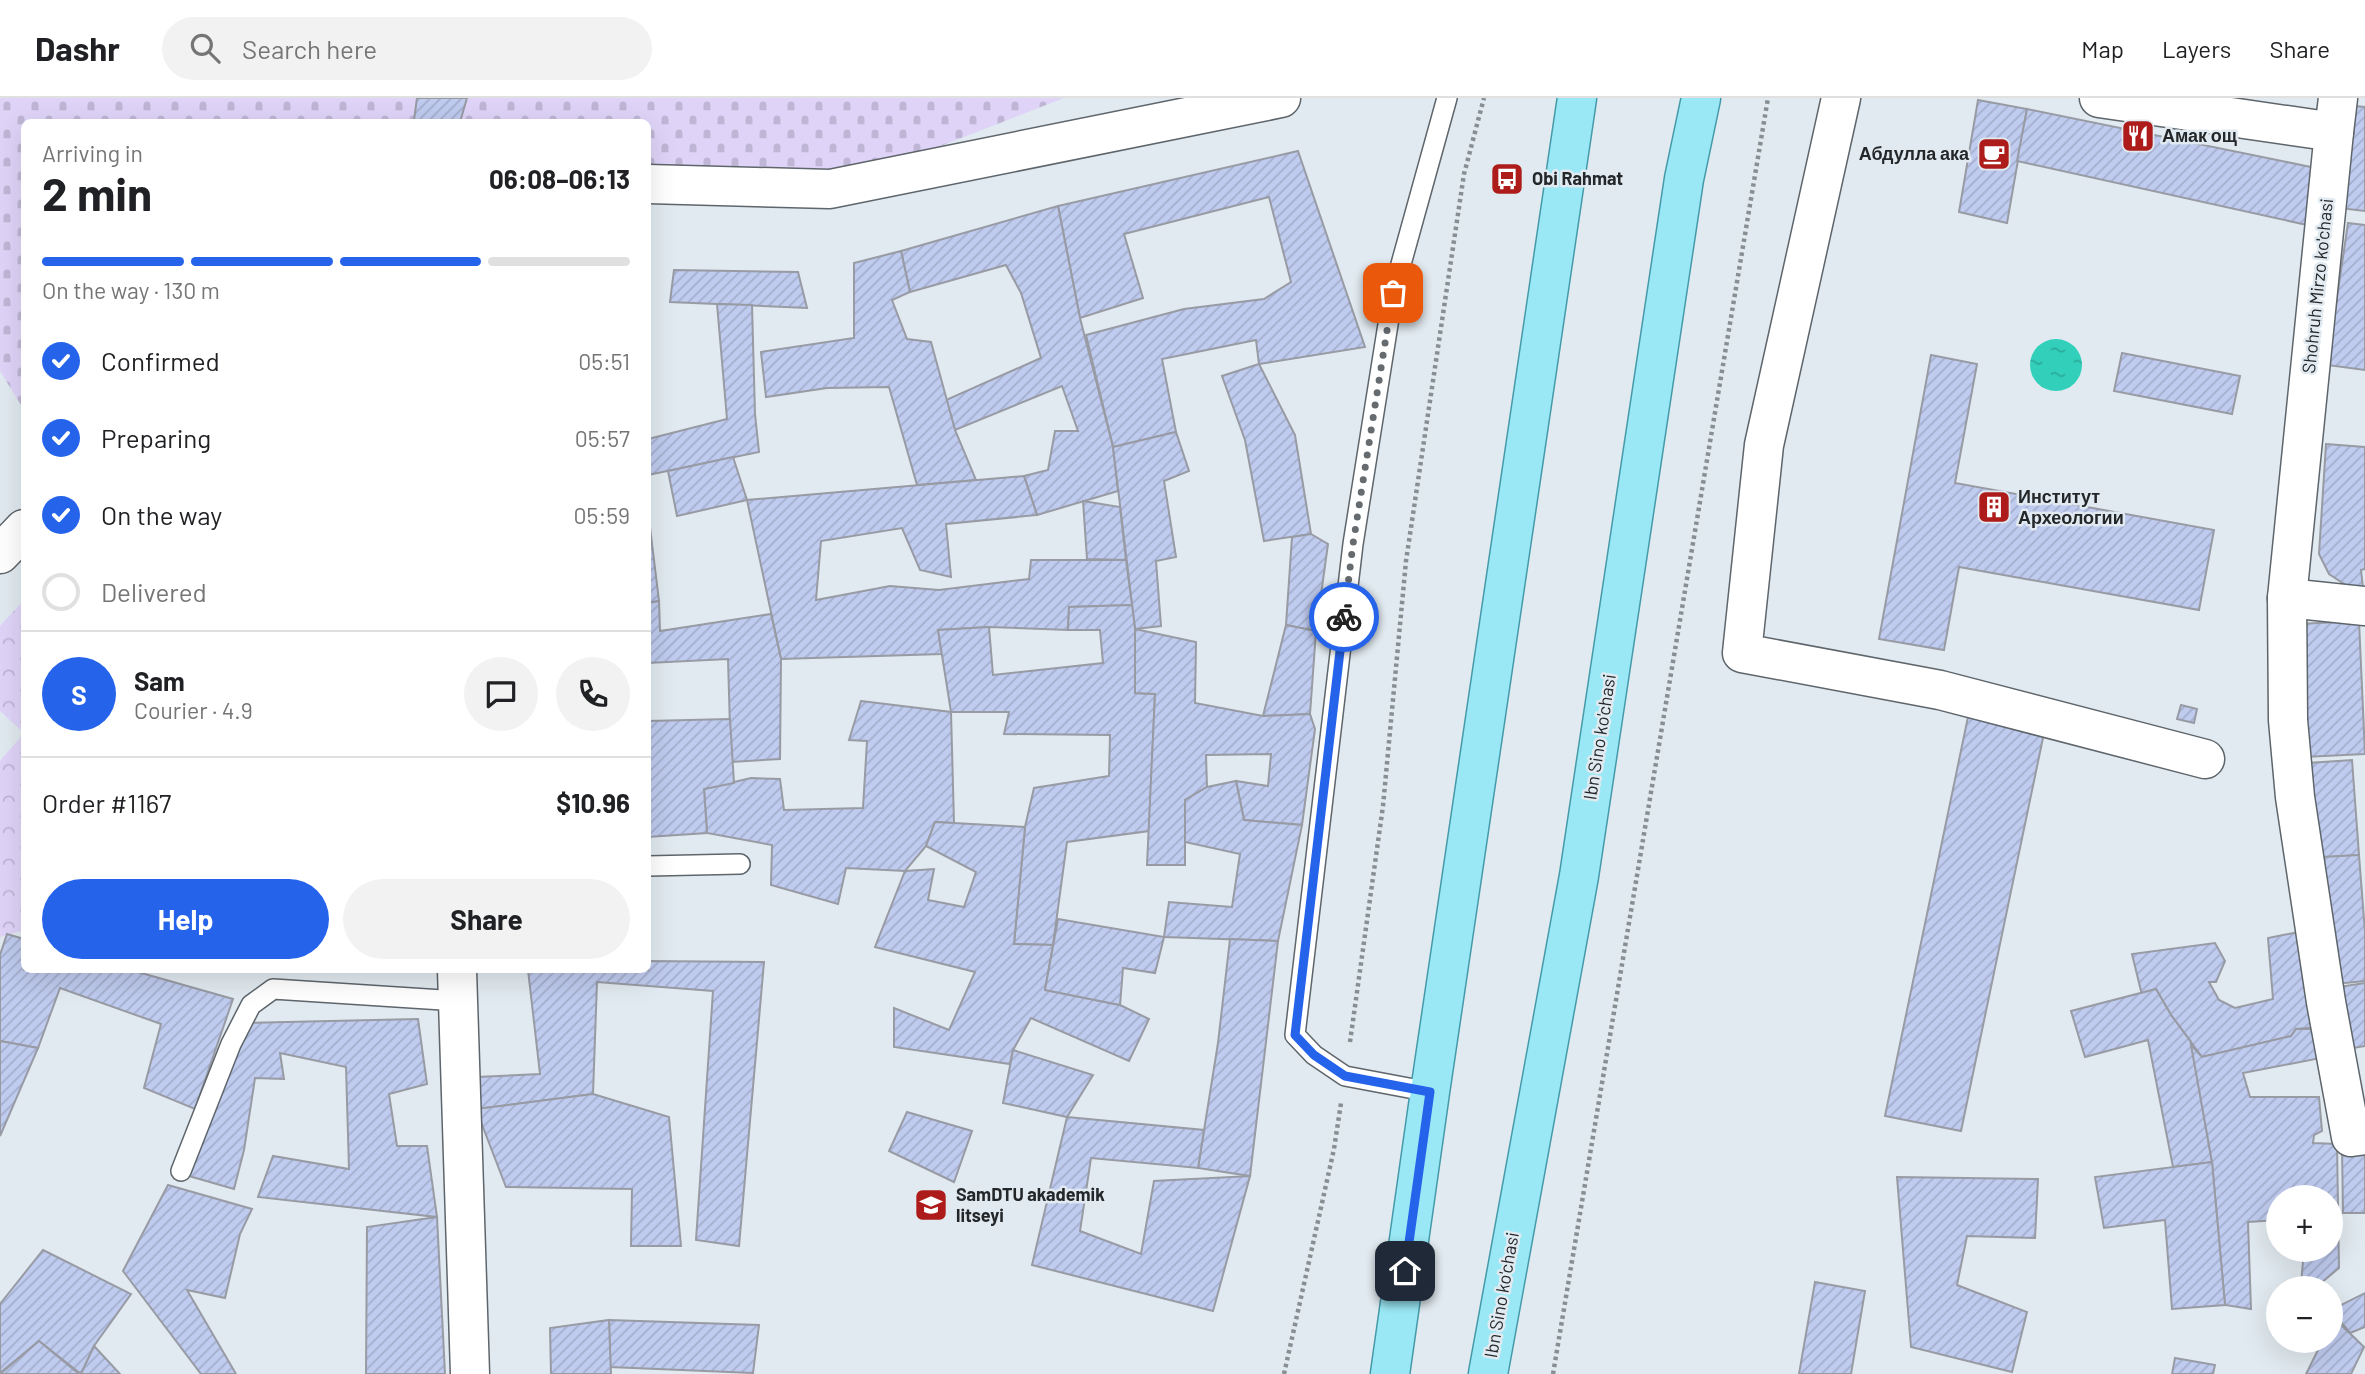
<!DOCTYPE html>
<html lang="en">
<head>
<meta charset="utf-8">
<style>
  body { margin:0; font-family:Barlow,sans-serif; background:#f2f2f2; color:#202124; height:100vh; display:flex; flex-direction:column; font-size:26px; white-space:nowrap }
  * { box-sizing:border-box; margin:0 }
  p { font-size:23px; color:#757577 }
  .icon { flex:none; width:38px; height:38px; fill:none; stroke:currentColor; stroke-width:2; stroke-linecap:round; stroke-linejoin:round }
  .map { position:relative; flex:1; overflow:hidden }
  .panel { position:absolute; left:21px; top:21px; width:630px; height:854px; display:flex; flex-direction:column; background:#fff; border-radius:10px; box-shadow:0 7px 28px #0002 }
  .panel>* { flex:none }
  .fabs { position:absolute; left:2266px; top:1087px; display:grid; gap:14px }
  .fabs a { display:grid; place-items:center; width:77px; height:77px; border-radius:50%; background:#fff; box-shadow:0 7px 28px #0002; font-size:35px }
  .pin { position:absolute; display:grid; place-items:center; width:60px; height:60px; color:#fff; margin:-30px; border-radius:14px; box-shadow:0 4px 10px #0006 }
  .courier { position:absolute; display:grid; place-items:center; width:70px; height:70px; margin:-35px; border:5px solid #2563eb; border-radius:50%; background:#fff; color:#222; box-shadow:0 2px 9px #0007 }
  .overview em { font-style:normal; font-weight:700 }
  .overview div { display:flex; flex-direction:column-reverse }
  .overview { display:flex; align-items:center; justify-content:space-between; height:119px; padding:0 21px }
  h1 { font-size:46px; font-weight:700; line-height:52px }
  .bar { display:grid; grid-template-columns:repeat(4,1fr); gap:10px 7px; align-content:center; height:84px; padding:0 21px }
  .bar i { height:9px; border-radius:5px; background:#e0e0e0 }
  .bar .active { background:#2563eb }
  .bar p { grid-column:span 4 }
  .line { display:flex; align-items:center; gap:18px; padding:0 21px; border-top:2px solid #e0e0e0 }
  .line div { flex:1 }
  .round { display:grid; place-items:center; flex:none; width:74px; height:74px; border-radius:37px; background:#f2f2f2 }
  ol { padding:0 21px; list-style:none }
  li { display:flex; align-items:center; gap:21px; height:77px }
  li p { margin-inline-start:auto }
  li .icon { padding:7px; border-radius:50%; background:#2563eb; color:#fff; stroke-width:4 }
  li:last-child { color:#757577 }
  li i { width:38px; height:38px; border:4px solid #e0e0e0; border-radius:50% }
  .button { display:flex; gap:14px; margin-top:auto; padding:14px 21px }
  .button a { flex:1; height:80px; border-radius:42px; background:#2563eb; color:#fff; font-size:28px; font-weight:700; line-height:80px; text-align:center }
  .button a+a { background:#f2f2f2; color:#202124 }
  header { display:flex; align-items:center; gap:42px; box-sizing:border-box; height:98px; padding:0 35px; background:#fff; border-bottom:2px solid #e0e0e0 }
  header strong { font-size:33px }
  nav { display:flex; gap:38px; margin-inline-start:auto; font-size:24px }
  .search { width:490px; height:63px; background:#f2f2f2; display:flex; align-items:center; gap:18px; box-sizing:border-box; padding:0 24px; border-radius:38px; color:#757577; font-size:26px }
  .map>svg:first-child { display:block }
</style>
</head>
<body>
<header>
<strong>Dashr</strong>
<div class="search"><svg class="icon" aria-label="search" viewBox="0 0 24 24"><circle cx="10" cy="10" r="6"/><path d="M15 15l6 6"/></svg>Search here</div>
<nav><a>Map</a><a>Layers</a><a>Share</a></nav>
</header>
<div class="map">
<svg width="2365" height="1276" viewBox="0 0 2365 1276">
  <defs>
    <pattern id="forest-crowns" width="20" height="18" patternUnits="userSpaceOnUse" patternTransform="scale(1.75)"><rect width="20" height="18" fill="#dfd4f8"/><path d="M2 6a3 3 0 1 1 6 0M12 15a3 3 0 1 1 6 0" fill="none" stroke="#bfb6d5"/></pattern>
    <pattern id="cemetery-stones" width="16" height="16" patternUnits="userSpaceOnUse" patternTransform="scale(1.75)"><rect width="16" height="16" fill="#dfd4f8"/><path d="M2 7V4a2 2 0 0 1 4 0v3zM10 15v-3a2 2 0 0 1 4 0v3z" fill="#bfb6d5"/></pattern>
    <pattern id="water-ripples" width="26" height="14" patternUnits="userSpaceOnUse" patternTransform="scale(1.75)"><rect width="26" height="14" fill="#32d0bb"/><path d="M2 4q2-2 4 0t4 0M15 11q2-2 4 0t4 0" fill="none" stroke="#2aa998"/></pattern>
    <pattern id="building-hatch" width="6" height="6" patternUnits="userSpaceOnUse" patternTransform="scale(1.75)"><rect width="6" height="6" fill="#bfcbef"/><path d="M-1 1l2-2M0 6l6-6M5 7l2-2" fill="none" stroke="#a4aecd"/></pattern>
  </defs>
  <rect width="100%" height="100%" fill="#e1eaf0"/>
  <polygon fill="url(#forest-crowns)" points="24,502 24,832 0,839 0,663 24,635 0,613 0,528"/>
  <polygon fill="url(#cemetery-stones)" points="0,0 1064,0 830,91 648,70 648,24 24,24 24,312 0,273"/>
  <circle fill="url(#water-ripples)" cx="2056" cy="267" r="26"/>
  <g fill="url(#building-hatch)" stroke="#989ba4" stroke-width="2">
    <polygon points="417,0 467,0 460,24 426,24 414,22"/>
    <polygon points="1978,2 2027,11 2007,125 1959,114"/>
    <polygon points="2355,8 2365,9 2365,113 2339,110"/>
    <polygon points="2027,11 2316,70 2307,127 2017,63"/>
    <polygon points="1298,53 1365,249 1259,266 1256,242 1162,261 1176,334 1113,349 1086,237 1184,211 1264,201 1291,184 1269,99 1124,136 1143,200 1080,220 1058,108"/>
    <polygon points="1058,108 1080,220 1113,349 1118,393 1037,417 1024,378 1048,372 1055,333 1078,333 1062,288 955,332 946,302 1041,260 1021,195 1006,167 910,194 901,153"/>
    <polygon points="2348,125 2365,127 2365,272 2327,267"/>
    <polygon points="901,153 910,194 892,202 907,241 931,244 955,332 976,382 917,387 889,289 827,290 766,299 761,254 854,240 854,165"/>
    <polygon points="674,172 798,174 807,210 670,204"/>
    <polygon points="717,206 752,207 755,316 759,354 648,377 648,341 727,321"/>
    <polygon points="2122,255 2240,278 2232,316 2114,293"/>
    <polygon points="1931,257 1977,266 1955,385 2214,432 2199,512 1959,469 1944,552 1879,541"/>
    <polygon points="1259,266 1295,337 1311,436 1264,443 1245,342 1222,278"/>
    <polygon points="1176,334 1189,373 1164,383 1176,459 1156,463 1161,528 1135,531 1113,349"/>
    <polygon points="2326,346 2365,349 2365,471 2361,472 2364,499 2329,476 2319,456"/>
    <polygon points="733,359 747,402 677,418 668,373"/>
    <polygon points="1024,378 1037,417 946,426 951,479 920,472 902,430 821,443 816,502 890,488 939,492 1029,481 1031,462 1126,462 1132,507 1069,509 1068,532 989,529 938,532 942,556 781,561 747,402"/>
    <polygon points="1083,403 1120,409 1126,462 1087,461"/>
    <polygon points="648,413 659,503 648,505"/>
    <polygon points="1311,436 1328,446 1316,533 1286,527 1292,439"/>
    <polygon points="659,503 660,533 771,516 781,561 780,661 731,664 728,561 648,565 648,505"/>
    <polygon points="1132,507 1135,531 1135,595 1155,596 1149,733 1067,744 1053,847 1014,846 1025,729 1034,690 1109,678 1110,637 1004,636 1009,614 951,614 938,532 989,529 993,577 1103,565 1100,532 1068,532 1069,509"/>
    <polygon points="2359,523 2365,656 2305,659 2299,526"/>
    <polygon points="1286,527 1316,533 1310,616 1263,618"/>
    <polygon points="1135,531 1196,544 1195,605 1263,618 1310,616 1315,631 1302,727 1244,722 1236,683 1268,688 1271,656 1206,657 1207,689 1185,702 1185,767 1147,767 1155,596 1135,595"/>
    <polygon points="861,603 951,614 954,725 935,724 926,748 905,773 846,770 838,806 771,787 772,747 707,735 704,691 751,680 780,681 784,712 863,710 867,643 849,642"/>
    <polygon points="2181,607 2197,611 2194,625 2177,621"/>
    <polygon points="1968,619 2044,635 1961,1033 1885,1018"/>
    <polygon points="730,621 734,685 704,691 707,735 648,739 648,623"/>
    <polygon points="2352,662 2359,757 2315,760 2308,665"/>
    <polygon points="1236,683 1244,722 1302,727 1278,843 1164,839 1169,804 1232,809 1240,756 1185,744 1185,702 1207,689"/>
    <polygon points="935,724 1025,729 1014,846 1053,847 1045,892 1120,907 1149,921 1129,963 1031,920 1013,952 1010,966 894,949 894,910 949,932 975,874 875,849 905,773 934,771 928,802 964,809 976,774 926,748"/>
    <polygon points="2359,757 2365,834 2365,883 2336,886 2322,759"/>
    <polygon points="1058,821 1164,839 1155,875 1123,870 1120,907 1045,892"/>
    <polygon points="2309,832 2319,929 2296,931 2291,938 2202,959 2171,917 2156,891 2142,897 2132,856 2215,845 2225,863 2216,884 2209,884 2219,902 2235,910 2273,901 2268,840"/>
    <polygon points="7,836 24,841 24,872 131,872 233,901 195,1011 144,990 161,926 60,890 38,950 0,943 0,857"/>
    <polygon points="1230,841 1278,843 1250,1078 1198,1070 1218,945"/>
    <polygon points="648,863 764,864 739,1148 696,1142 713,893 597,884 593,996 476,1011 477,979 540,976 528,872 648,872"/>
    <polygon points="2365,885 2365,948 2347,951 2338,889"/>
    <polygon points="2156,891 2171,917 2191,944 2212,1064 2173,1069 2148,942 2085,959 2071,913"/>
    <polygon points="418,921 427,986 389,996 397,1048 427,1048 437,1119 258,1099 273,1058 349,1071 346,969 280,955 284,981 255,980 244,1052 234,1091 189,1078 247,925"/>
    <polygon points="2296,931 2325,931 2326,959 2243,975 2250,999 2319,999 2322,1033 2314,1037 2313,1045 2337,1046 2339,1170 2321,1185 2301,1186 2304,1152 2331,1152 2331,1099 2278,1099 2278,1122 2248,1124 2251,1211 2225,1207 2212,1064 2191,947 2202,959 2291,938"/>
    <polygon points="0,943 38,950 0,1038"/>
    <polygon points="1013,952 1093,977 1067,1019 1003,1005"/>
    <polygon points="593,996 669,1019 681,1148 631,1148 632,1091 506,1089 476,1011"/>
    <polygon points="907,1014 972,1033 954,1084 889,1053"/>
    <polygon points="1067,1019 1204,1032 1198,1070 1091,1060 1080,1133 1141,1156 1154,1083 1250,1078 1213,1213 1032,1167"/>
    <polygon points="2342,1051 2365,1051 2365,1115 2343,1115"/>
    <polygon points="2212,1064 2225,1207 2172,1211 2165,1122 2104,1130 2095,1079"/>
    <polygon points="1897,1079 2038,1081 2035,1140 1967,1138 1957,1187 2027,1214 2012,1274 1911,1249"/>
    <polygon points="168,1087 252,1111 240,1136 225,1200 187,1192 236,1276 201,1276 123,1173"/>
    <polygon points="437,1119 445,1276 366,1276 367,1129"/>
    <polygon points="43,1152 131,1196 94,1248 81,1276 39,1243 0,1275 0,1206"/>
    <polygon points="1815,1184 1865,1193 1851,1276 1799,1276"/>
    <polygon points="2365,1195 2365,1229 2350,1235 2331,1212"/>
    <polygon points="2335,1221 2364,1249 2351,1276 2306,1276 2323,1242 2331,1242 2331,1228"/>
    <polygon points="609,1222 759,1227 753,1275 610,1269"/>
    <polygon points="609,1222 611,1276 551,1276 550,1230"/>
    <polygon points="39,1243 79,1276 0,1276"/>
    <polygon points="94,1248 120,1276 81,1276"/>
    <polygon points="2175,1260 2215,1267 2213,1276 2172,1276"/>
  </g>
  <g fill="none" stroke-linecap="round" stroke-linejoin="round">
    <defs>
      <g id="lane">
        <polyline points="648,768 740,766"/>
        <polyline points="1430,994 1345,978 1314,957 1295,937 1353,446 1393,195 1447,0"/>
        <polyline points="181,1073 231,946 251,907 273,891 458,903"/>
      </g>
      <g id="street">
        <polyline points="1841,0 1764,347 1742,555 1940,592 2205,661"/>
        <polyline points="2099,0 2334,34 2287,500 2365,508"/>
        <polyline points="2334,34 2338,0"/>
        <polyline points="648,86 830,91 1281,0"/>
        <polyline points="0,456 24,431"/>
        <polyline points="2287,500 2288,622 2295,699 2326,904 2351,1039 2365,1037"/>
        <polyline points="457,872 470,1276"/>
      </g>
      <g id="primary">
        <polyline points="1390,1276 1430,994 1577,0"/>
        <polyline points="1488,1276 1579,778 1684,81 1701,0"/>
      </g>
    </defs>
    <use href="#lane" stroke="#5e656b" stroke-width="22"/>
    <use href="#street" stroke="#5e656b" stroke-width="41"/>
    <use href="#primary" stroke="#459aa9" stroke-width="41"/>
    <g stroke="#888f93" stroke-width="4.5" stroke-dasharray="3.5 3.5" stroke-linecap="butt">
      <polyline points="1350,944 1383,708 1406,463 1464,76 1484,0"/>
      <polyline points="1284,1276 1334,1051 1341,1005"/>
      <polyline points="1553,1276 1768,0"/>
    </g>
    <use href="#lane" stroke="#fff" stroke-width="19"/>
    <use href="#street" stroke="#fff" stroke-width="38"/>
    <use href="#primary" stroke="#9ae8f5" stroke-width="38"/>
  </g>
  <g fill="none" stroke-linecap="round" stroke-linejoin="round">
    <polyline stroke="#666b6f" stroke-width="7" stroke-dasharray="0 12.6" points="1344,519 1353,446 1393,195"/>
    <polyline stroke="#2563eb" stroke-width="9" points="1344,519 1295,937 1314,957 1345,978 1430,994 1405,1173"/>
  </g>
  <defs>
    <symbol id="restaurant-square" viewBox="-11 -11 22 22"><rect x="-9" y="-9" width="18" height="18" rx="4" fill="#ad1c1a" stroke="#e1eaf0"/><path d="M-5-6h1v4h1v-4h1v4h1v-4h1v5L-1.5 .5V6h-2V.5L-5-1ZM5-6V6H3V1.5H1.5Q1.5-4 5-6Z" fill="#fff"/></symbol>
    <symbol id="cafe-square" viewBox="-11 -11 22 22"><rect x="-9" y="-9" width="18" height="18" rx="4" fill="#ad1c1a" stroke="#e1eaf0"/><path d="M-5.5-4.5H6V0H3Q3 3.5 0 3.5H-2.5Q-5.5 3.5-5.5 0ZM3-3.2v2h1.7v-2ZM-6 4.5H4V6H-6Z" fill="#fff"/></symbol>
    <symbol id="bus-square" viewBox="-11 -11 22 22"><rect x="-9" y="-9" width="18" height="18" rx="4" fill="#ad1c1a" stroke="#e1eaf0"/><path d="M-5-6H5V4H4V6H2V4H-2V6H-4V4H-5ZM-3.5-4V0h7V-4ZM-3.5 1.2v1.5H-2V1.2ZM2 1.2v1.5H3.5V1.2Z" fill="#fff"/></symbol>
    <symbol id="building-square" viewBox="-11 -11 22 22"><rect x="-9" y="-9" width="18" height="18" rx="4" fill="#ad1c1a" stroke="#e1eaf0"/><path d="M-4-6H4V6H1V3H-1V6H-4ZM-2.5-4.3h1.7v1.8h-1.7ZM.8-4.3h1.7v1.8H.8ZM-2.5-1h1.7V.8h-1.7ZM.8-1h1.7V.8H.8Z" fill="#fff"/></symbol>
    <symbol id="university-square" viewBox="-11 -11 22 22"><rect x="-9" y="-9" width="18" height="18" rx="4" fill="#ad1c1a" stroke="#e1eaf0"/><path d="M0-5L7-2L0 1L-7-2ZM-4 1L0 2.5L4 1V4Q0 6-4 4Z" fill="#fff"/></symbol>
  </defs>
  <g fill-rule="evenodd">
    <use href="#restaurant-square" x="2119" y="19" width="38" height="38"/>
    <use href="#cafe-square" x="1975" y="37" width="38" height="38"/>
    <use href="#bus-square" x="1488" y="62" width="38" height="38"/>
    <use href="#building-square" x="1975" y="390" width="38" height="38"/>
    <use href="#university-square" x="912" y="1088" width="38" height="38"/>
  </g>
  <g text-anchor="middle" stroke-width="5" stroke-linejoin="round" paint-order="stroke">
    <g font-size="18" font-weight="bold" fill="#242729" stroke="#e1eaf0" text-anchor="start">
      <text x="2162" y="44">Амак ощ</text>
      <text x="1969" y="62" text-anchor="end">Абдулла ака</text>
      <text x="1532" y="87">Obi Rahmat</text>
      <text x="2018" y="405">Институт<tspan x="2018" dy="21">Археологии</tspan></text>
      <text x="956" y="1103">SamDTU akademik<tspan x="956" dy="21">litseyi</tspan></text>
    </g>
    <g font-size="18" fill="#242729" stroke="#e1eaf0">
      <text transform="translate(2318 188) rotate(-84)" y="6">Shohruh Mirzo ko'chasi</text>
      <text transform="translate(1600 639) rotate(-81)" y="6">Ibn Sino ko'chasi</text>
      <text transform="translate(1502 1197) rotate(-80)" y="6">Ibn Sino ko'chasi</text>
    </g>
  </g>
</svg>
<div class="fabs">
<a>+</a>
<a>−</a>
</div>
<div class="pin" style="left:1393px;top:195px;background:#ea580c"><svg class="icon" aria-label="bag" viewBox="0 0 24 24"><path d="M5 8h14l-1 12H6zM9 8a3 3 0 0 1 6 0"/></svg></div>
<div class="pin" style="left:1405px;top:1173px;background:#1f2937"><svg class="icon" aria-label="home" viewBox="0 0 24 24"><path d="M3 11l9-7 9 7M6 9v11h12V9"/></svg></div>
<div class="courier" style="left:1344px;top:519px"><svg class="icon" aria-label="bike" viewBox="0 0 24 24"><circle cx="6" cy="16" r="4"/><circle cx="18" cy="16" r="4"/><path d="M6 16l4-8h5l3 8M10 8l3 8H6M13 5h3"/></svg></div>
<section class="panel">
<div class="overview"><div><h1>2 min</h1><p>Arriving in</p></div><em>06:08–06:13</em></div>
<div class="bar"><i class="active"></i><i class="active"></i><i class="active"></i><i></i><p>On the way · 130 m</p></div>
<ol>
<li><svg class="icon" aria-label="check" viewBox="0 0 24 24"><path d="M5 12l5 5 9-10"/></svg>Confirmed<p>05:51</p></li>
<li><svg class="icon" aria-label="check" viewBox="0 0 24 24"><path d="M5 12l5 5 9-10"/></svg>Preparing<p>05:57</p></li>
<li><svg class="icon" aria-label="check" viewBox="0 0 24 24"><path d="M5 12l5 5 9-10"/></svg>On the way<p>05:59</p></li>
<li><i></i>Delivered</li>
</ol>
<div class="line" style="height:126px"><b class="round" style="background:#2563eb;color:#fff">S</b><div><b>Sam</b><p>Courier · 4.9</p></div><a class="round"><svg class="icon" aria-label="chat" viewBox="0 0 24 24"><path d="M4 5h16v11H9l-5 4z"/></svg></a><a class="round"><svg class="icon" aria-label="phone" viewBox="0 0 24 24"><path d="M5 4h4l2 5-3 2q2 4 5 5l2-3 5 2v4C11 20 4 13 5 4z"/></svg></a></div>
<div class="line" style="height:91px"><div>Order #1167</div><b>$10.96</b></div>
<div class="button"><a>Help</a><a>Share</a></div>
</section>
</div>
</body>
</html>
